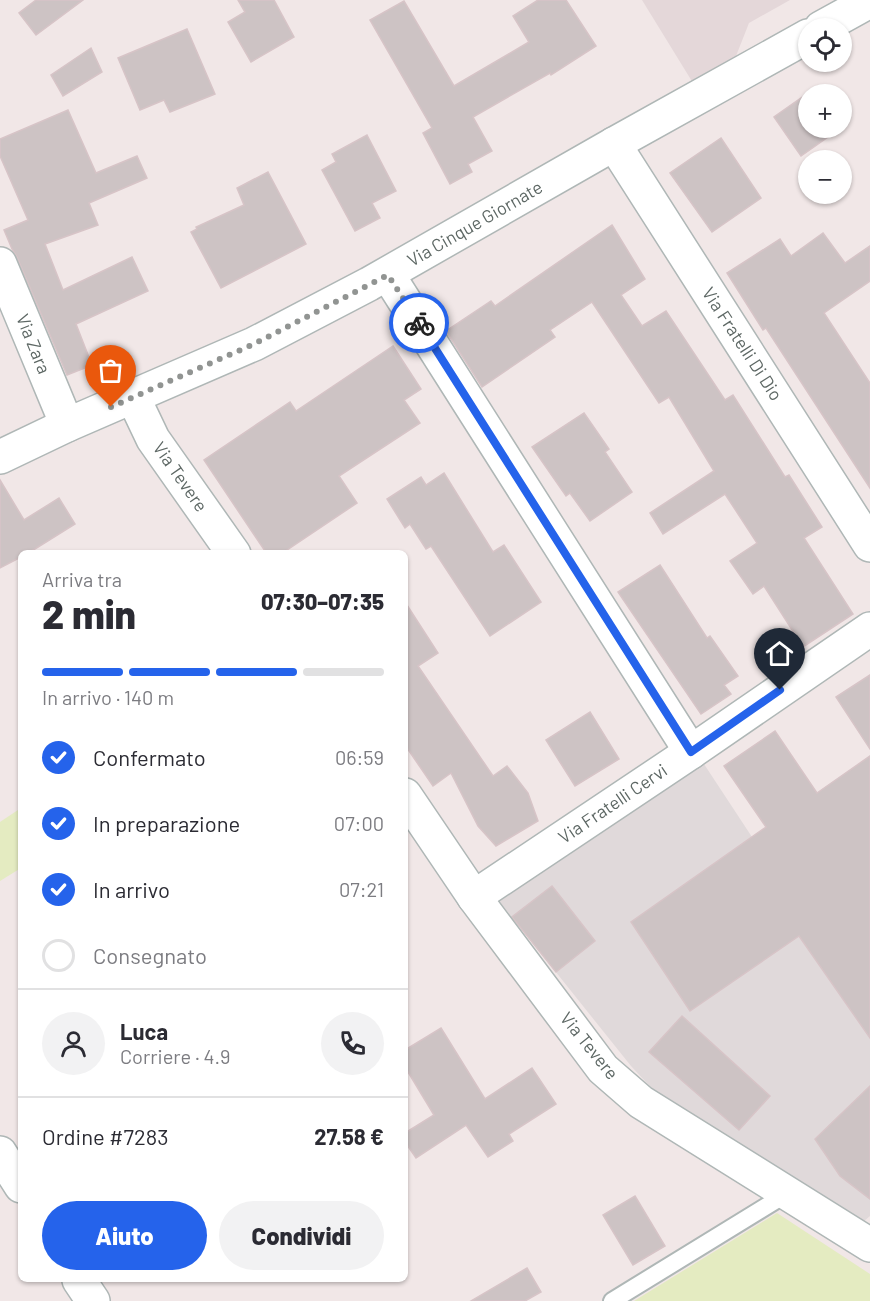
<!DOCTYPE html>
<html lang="it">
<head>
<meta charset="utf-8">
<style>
  body { margin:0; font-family:Barlow,sans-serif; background:#f2f2f3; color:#2b2b33; height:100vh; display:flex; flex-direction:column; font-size:22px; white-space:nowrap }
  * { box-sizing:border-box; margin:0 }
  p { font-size:20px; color:#7c7c81 }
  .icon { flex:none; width:33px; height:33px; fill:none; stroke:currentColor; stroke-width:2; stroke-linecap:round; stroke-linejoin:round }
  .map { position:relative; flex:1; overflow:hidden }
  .sheet { position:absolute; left:18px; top:550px; width:390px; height:732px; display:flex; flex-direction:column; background:#fff; border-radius:9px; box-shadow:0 2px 4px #0004 }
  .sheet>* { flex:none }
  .fabs { position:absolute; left:798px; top:18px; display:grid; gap:12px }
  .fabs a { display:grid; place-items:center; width:54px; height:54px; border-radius:50%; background:#fff; box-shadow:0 2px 4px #0004; font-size:30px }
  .pin { position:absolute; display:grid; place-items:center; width:51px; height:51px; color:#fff; margin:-62px -26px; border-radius:50% 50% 50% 0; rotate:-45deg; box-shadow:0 0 6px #0007 }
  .pin .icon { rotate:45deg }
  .courier { position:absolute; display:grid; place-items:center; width:60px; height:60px; margin:-30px; border:4px solid #2563eb; border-radius:50%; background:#fff; color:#222; box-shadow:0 2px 8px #0007 }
  .head em { font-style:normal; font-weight:800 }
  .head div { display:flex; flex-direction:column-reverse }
  .head { display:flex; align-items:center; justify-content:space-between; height:102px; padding:0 24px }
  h1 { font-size:39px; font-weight:800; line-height:45px }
  .bar { display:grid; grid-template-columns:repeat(4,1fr); gap:9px 6px; align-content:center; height:72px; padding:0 24px }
  .bar i { height:8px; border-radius:4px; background:#e1e1e2 }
  .bar .active { background:#2563eb }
  .bar p { grid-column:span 4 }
  .line { display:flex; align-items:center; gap:15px; padding:0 24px; border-top:2px solid #e1e1e2 }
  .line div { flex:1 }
  .round { display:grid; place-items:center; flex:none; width:63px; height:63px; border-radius:32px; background:#f2f2f3 }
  ol { padding:0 24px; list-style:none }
  li { display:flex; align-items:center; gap:18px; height:66px }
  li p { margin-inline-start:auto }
  li .icon { padding:6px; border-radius:50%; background:#2563eb; color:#fff; stroke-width:4 }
  li:last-child { color:#7c7c81 }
  li i { width:33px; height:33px; border:3px solid #e1e1e2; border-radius:50% }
  .primary-button { display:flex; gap:12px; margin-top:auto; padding:12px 24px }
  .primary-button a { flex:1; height:69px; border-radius:36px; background:#2563eb; color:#fff; font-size:24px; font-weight:800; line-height:69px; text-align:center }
  .primary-button a+a { background:#f2f2f3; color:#2b2b33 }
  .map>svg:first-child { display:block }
</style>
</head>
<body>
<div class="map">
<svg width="870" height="1301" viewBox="0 0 870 1301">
  <rect width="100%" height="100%" fill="#f1e7e7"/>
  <polygon fill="#e0d9da" points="870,756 870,1216 863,1222 733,1140 658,1095 631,1066 495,896 702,761 752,837"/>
  <polygon fill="#e4d7d9" points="642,0 790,0 749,23 736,56 693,83"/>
  <g fill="#e4ebc1">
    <polygon points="21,808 21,868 0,881 0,822"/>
    <polygon points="777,1213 870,1274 870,1301 634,1301"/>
  </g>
  <g fill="#cdc3c4" stroke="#d7c4c7" stroke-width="1.5">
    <polygon points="36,0 83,0 36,35 19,13"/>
    <polygon points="238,0 274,0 294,37 251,62 228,22 245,12"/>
    <polygon points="538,0 566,0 596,46 551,75 550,73 473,117 492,151 468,164 472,172 450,184 423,133 432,128 370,20 404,1 454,86 529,42 513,16"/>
    <polygon points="187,29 215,94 170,112 164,100 140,110 118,58"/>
    <polygon points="91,48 102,72 63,96 51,75"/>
    <polygon points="818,86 824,94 808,94 808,128 842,128 842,120 845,125 801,156 774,117"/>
    <polygon points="68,110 96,173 137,156 147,178 89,203 98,225 45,244 63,290 132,257 148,291 76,324 92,365 67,375 17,257 12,249 4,230 28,220 0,156 0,139"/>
    <polygon points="367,135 396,191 372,203 380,218 355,231 322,170 336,162 332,154"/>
    <polygon points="721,138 761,198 712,232 670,173"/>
    <polygon points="268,172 306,244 221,288 191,232 197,229 196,227 244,205 237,188"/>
    <polygon points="612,225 645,279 621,295 642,326 666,311 725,400 733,395 785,477 789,475 822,527 804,538 853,614 803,647 764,586 753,594 730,561 757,543 725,494 663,534 650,513 714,471 669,397 659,403 592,302 550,330 555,337 482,387 446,331 491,301 495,306"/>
    <polygon points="823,233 845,263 870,246 870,281 824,313 870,383 870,488 766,328 763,330 727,273 780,239 791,256"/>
    <polygon points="393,346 421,389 404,400 420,423 339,476 357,503 281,554 267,554 204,460 290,402 296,411"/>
    <polygon points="584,413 609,449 605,452 632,492 590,521 570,493 566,496 532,447"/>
    <polygon points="444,473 493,552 504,545 541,602 490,636 431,546 426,549 410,524 405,528 387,499 421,477 426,485"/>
    <polygon points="0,480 24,520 59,498 75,524 27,554 21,554 21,557 0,568"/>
    <polygon points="660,565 707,638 710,636 738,676 724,685 731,694 701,714 618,592"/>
    <polygon points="405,602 438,653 418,666 493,776 507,766 528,793 538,821 496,846 478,826 451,773 433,786 405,745"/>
    <polygon points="870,675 870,749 836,697"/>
    <polygon points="590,712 619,759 575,786 546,740"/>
    <polygon points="775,731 817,793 870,756 870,1038 799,936 690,1011 631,922 766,827 724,766"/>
    <polygon points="552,886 595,941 556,972 512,917"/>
    <polygon points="682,1016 770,1096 739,1130 649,1052"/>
    <polygon points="441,1028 485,1099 532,1068 556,1104 509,1134 513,1141 488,1157 466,1125 416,1158 405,1142 405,1133 434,1115 405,1067 405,1050"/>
    <polygon points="870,1086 870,1199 840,1176 815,1139"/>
    <polygon points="635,1196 665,1246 633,1265 603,1215"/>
    <polygon points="527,1268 541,1292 525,1301 471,1301"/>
  </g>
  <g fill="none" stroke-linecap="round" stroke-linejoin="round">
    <defs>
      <polyline id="lane" points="612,1301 788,1193"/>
      <g id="street">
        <polyline points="821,28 870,1"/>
        <polyline points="614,144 870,545"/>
        <polyline points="0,264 67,425"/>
        <polyline points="388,275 691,752"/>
        <polyline points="133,397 153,439 234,554"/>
        <polyline points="0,457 67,425 254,344 369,284 614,144 808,36"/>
        <polyline points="405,795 474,897 603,1069 641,1102 870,1245"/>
        <polyline points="474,897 691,752 870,629"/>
        <polyline points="0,1153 21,1186"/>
        <polyline points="79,1280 93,1301"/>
      </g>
    </defs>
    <use href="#lane" stroke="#afb7b6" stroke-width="20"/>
    <use href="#street" stroke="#afb7b6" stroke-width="36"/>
    <use href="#lane" stroke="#fff" stroke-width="16"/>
    <use href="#street" stroke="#fff" stroke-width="33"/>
  </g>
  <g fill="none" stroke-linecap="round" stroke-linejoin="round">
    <polyline stroke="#919492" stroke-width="6" stroke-dasharray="0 10.8" points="111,407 254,344 388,275 419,323"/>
    <polyline stroke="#2563eb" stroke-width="8" points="419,323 691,752 780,690"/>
  </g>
  <g text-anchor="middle" stroke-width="4.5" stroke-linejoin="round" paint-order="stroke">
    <g font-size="18" fill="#5e6865" stroke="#fff">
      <text transform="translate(475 224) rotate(-30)" y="6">Via Cinque Giornate</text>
      <text transform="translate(33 344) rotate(68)" y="6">Via Zara</text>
      <text transform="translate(742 344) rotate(57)" y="6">Via Fratelli Di Dio</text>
      <text transform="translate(180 477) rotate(55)" y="6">Via Tevere</text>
      <text transform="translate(613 804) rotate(-34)" y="6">Via Fratelli Cervi</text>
      <text transform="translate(589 1046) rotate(51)" y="6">Via Tevere</text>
    </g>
  </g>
</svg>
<div class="fabs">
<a><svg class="icon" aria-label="locate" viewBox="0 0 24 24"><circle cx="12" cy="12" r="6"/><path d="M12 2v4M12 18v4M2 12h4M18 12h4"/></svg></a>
<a>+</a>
<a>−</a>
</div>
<div class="pin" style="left:111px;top:407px;background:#ea580c"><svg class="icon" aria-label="bag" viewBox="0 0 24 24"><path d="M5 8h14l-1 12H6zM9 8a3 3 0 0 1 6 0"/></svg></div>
<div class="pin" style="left:780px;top:690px;background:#1f2937"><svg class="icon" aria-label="home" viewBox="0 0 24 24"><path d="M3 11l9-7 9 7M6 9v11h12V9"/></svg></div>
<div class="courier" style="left:419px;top:323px"><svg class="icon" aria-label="bike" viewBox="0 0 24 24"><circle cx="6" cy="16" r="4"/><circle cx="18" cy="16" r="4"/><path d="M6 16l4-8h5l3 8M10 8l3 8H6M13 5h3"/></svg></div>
<section class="sheet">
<div class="head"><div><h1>2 min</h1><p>Arriva tra</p></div><em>07:30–07:35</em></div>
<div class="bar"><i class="active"></i><i class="active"></i><i class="active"></i><i></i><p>In arrivo · 140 m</p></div>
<ol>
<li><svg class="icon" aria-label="check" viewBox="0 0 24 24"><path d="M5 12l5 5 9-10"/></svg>Confermato<p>06:59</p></li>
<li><svg class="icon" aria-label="check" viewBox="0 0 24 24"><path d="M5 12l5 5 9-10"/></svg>In preparazione<p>07:00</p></li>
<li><svg class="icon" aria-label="check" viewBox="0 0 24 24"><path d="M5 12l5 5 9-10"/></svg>In arrivo<p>07:21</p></li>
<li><i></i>Consegnato</li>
</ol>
<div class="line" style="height:108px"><a class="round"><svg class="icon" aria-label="person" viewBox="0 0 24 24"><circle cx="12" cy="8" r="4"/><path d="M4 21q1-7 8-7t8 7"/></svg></a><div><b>Luca</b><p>Corriere · 4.9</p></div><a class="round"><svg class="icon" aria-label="phone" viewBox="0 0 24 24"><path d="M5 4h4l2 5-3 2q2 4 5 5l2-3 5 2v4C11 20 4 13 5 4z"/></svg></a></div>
<div class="line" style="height:78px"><div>Ordine #7283</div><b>27.58 €</b></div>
<div class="primary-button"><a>Aiuto</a><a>Condividi</a></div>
</section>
</div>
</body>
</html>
